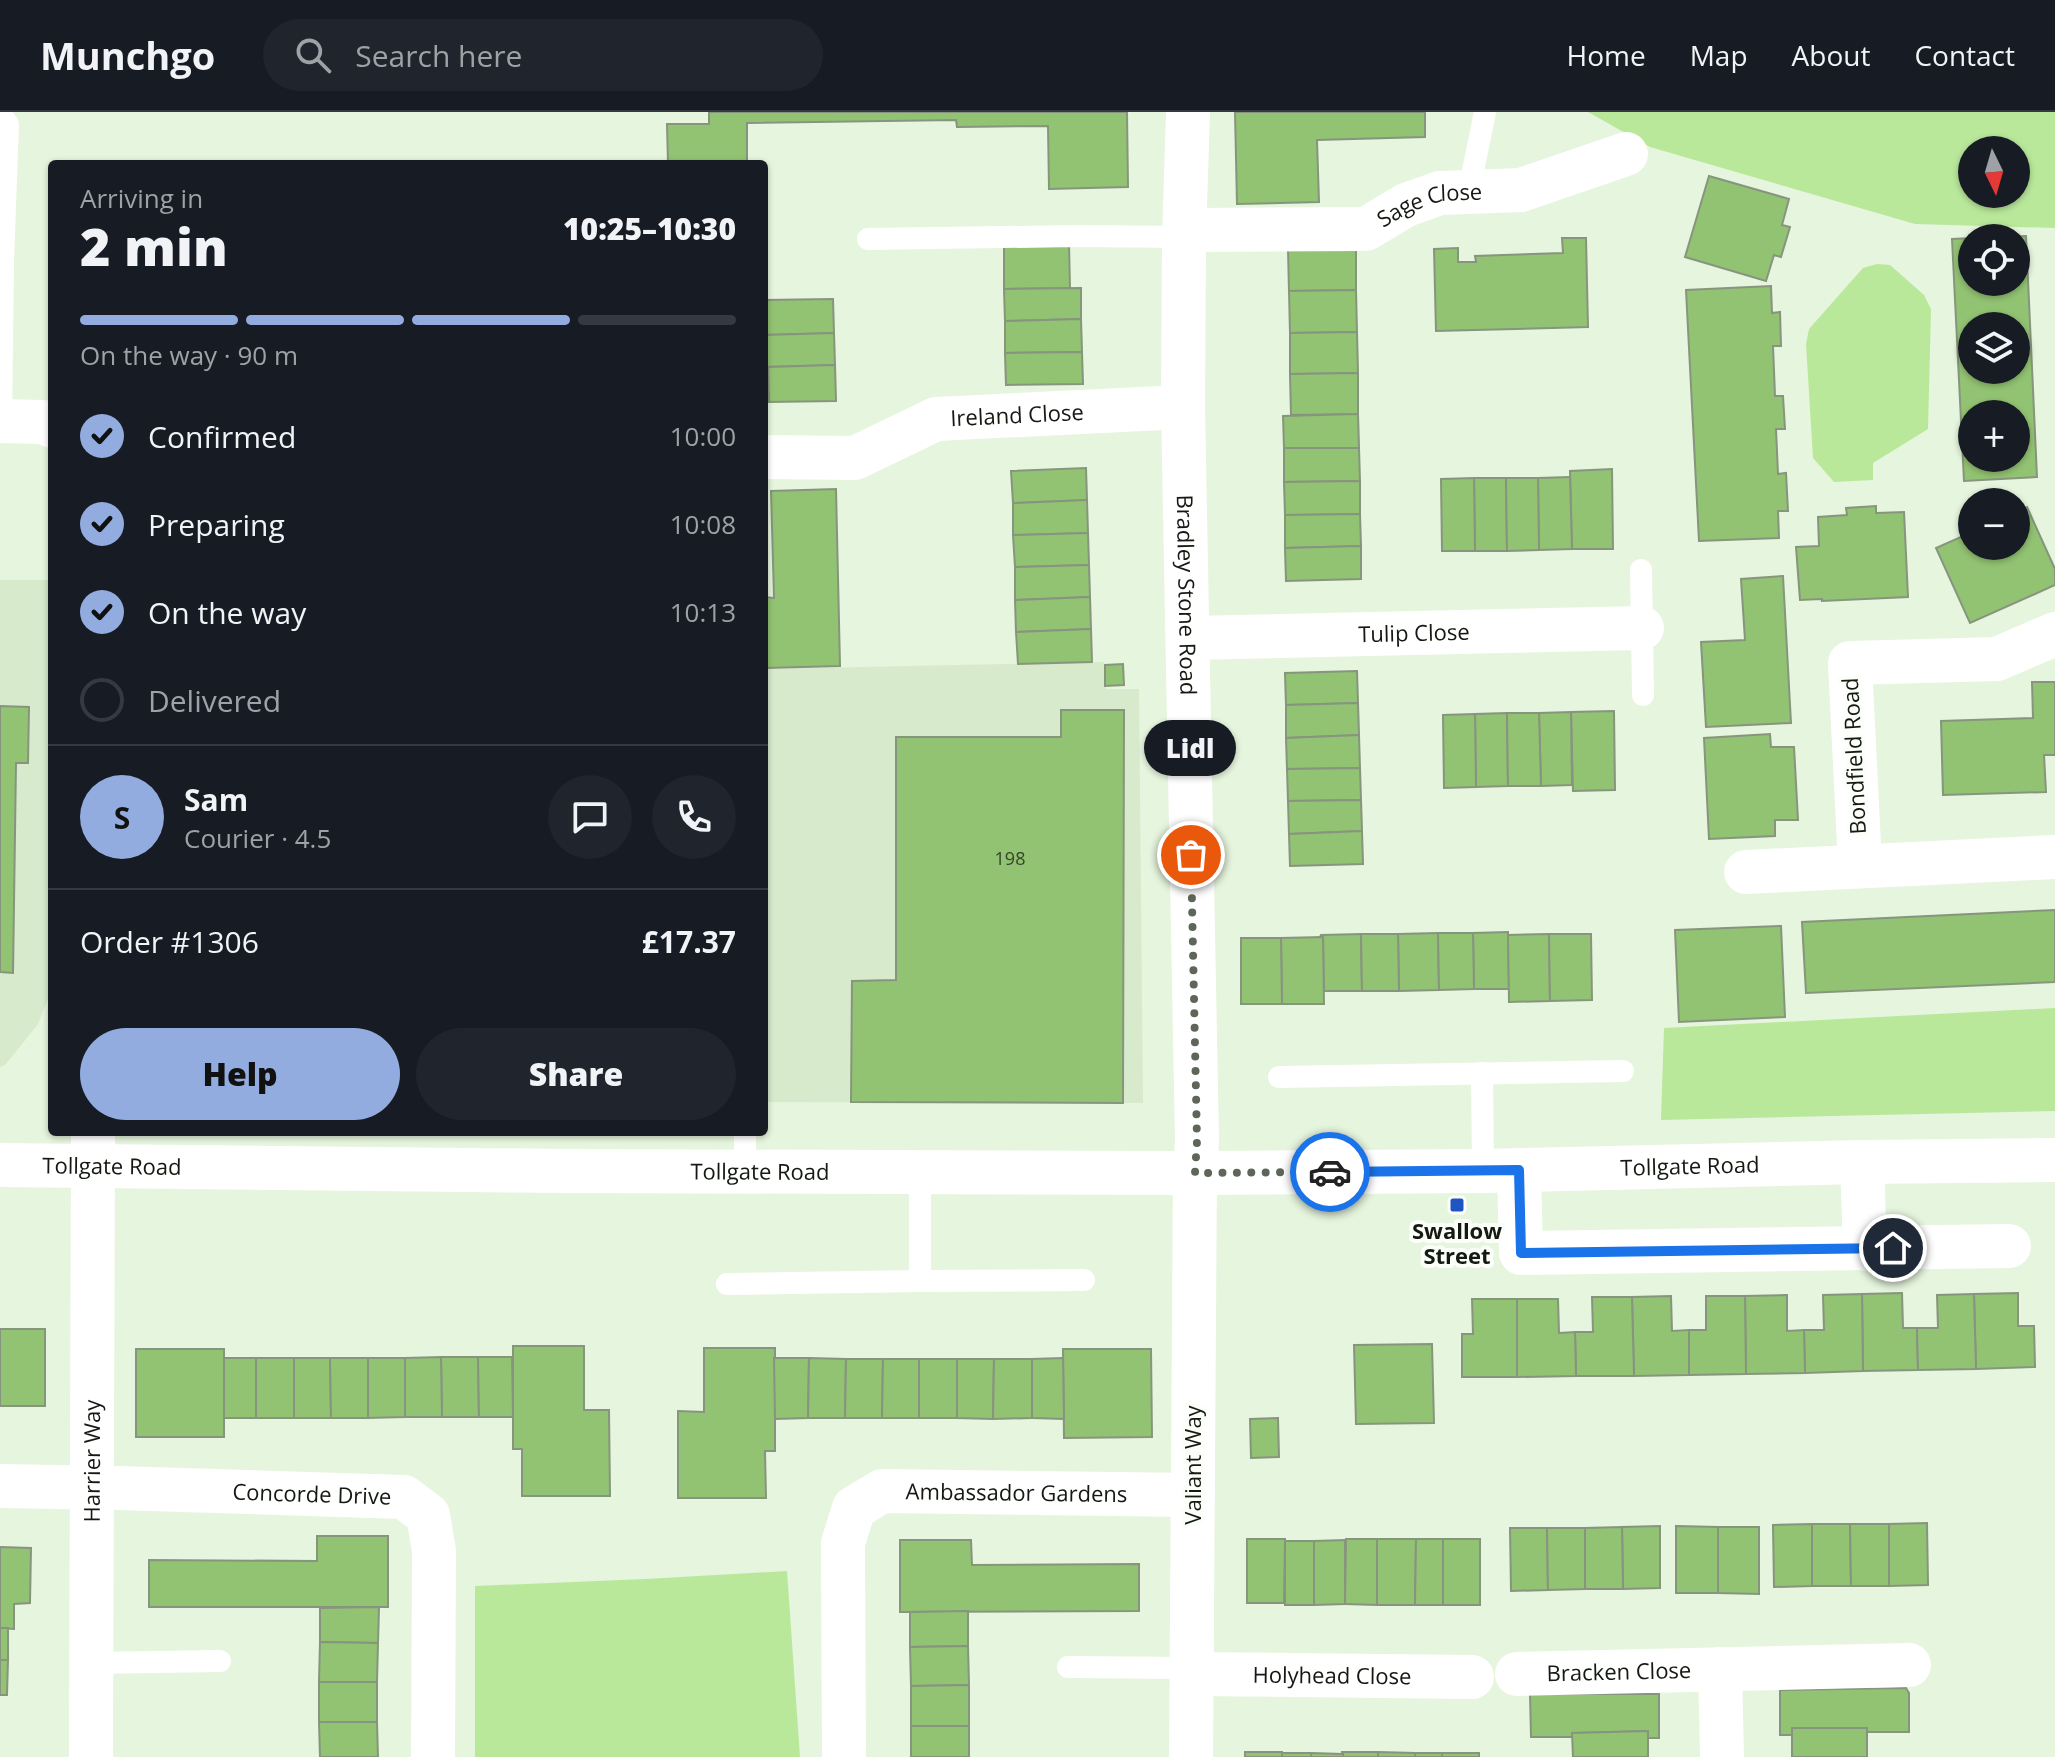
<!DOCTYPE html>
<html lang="en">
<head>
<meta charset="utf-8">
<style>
  body { margin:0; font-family:"Open Sans",sans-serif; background:#20242c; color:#f1f3f6; height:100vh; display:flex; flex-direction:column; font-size:30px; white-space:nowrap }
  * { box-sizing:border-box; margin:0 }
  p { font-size:26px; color:#9ea1a6 }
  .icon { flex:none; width:44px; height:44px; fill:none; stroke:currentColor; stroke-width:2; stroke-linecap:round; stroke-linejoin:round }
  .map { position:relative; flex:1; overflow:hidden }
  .drawer { position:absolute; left:48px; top:48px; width:720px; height:976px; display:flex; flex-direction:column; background:#171b24; border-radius:8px; box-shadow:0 2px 6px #0004 }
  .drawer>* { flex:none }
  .needle { width:52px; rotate:175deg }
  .fabs { position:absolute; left:1958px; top:24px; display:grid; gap:16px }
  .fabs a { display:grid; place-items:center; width:72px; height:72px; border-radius:50%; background:#171b24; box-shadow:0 2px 6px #0004; font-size:40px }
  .pin { position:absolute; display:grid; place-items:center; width:68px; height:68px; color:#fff; margin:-34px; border:4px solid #fff; border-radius:50%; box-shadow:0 2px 8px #0007 }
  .courier { position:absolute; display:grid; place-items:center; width:80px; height:80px; margin:-40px; border:6px solid #1a73e8; border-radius:50%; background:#fff; color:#222; box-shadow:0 2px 10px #0007 }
  .bubble { position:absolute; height:56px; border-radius:28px; background:#171b24; box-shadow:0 2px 6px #0004; font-size:26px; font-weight:800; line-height:56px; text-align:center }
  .head em { font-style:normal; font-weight:800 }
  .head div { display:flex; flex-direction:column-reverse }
  .head { display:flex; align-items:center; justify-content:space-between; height:136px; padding:0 32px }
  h1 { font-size:52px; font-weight:800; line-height:60px }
  .bar { display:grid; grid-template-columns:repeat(4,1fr); gap:12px 8px; align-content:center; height:96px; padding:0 32px }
  .bar i { height:10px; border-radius:6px; background:#363941 }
  .bar .on { background:#92acdf }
  .bar p { grid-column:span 4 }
  .line { display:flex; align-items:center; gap:20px; padding:0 32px; border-top:2px solid #363941 }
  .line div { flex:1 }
  .round { display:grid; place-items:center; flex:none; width:84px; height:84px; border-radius:42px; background:#20242c }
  ol { padding:0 32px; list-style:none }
  li { display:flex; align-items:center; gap:24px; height:88px }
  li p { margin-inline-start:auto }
  li .icon { padding:8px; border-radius:50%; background:#92acdf; color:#111; stroke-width:4 }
  li:last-child { color:#9ea1a6 }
  li i { width:44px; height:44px; border:4px solid #363941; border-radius:50% }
  .primary-button { display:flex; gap:16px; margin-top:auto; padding:16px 32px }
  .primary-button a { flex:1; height:92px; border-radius:48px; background:#92acdf; color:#111; font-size:32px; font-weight:800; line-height:92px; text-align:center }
  .primary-button a+a { background:#20242c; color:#f1f3f6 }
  header { display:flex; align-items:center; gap:48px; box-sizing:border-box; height:112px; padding:0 40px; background:#171b24; border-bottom:2px solid #363941 }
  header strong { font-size:38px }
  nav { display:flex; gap:44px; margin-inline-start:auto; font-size:28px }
  .search { width:560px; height:72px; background:#20242c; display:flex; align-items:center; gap:20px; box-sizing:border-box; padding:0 28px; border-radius:44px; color:#9ea1a6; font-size:30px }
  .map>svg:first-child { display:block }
</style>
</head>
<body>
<header>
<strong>Munchgo</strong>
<div class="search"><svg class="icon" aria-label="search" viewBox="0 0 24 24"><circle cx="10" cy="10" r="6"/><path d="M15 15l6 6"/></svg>Search here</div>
<nav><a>Home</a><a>Map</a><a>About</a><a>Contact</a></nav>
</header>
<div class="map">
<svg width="2055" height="1645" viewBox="0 0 2055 1645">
  <rect width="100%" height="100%" fill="#e6f5de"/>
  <g fill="#d7eacc">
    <polygon points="0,468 52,468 52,876 38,912 5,953 0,955"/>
    <polygon points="1104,550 1106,577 1139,577 1143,991 764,990 764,557"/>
  </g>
  <g fill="#b9e89b" fill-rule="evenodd">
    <path d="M1588,0H2055V116L1915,112L1650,35ZM1972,38H2016V82H1972Z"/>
    <polygon points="1877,152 1890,153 1924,183 1931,197 1928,317 1873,351 1873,368 1834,370 1813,346 1806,232 1809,217 1863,156"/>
    <polygon points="2055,896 2055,999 1661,1008 1664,916"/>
    <polygon points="787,1459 800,1645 475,1645 475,1474 645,1467"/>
  </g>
  <g fill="#92c372" stroke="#87957f" stroke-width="2" fill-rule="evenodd">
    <polygon points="709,0 1127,0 1128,75 1049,77 1048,14 957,15 956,8 747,11 747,52 668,52 667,12 709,12"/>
    <polygon points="1235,0 1425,0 1425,25 1317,28 1319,90 1237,92"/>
    <polygon points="1709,64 1789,87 1782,113 1790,115 1781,145 1774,143 1766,169 1685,145"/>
    <path d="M2026,124L2037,365L1964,369L1952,127L1972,126V170H2016V126H1974ZM1972,214H2016V258H1972ZM1972,302H2016V346H1972Z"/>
    <polygon points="1562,126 1586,126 1588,215 1436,219 1434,137 1458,136 1458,150 1476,150 1475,144 1563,141"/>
    <polygon points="1069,132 1070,176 1004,177 1004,133"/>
    <polygon points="1356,137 1356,178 1289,179 1288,138"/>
    <polygon points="1771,174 1772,201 1780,200 1781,234 1773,234 1775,284 1783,284 1785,317 1776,317 1778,362 1786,361 1788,399 1778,399 1779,426 1699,429 1686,178"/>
    <polygon points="1081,176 1081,207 1005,209 1004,177"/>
    <polygon points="1356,178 1357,220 1290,221 1289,179"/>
    <polygon points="833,187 834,221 764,223 764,188"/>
    <polygon points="1081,207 1082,240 1005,241 1005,209"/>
    <polygon points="1357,220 1358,261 1290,262 1290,221"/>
    <polygon points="834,221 835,253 764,255 764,223"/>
    <polygon points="1082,240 1083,272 1006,273 1005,241"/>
    <polygon points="835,253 836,289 769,290 768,255"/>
    <polygon points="1358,261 1358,302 1291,303 1290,262"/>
    <polygon points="1358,302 1359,336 1284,336 1283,304"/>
    <polygon points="1284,336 1359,336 1360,369 1284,370"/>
    <polygon points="1086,356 1087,388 1013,391 1011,359"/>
    <polygon points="1612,357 1613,437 1572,437 1570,359"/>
    <polygon points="1570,365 1572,437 1539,438 1538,366"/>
    <polygon points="1474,366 1506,366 1507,439 1475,439"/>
    <polygon points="1474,366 1475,439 1442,439 1441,367"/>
    <polygon points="1506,366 1538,366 1539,438 1507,439"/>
    <polygon points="1360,369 1360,402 1285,403 1284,370"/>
    <polygon points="836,377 840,554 767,556 765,485 774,486 771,379"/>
    <polygon points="1087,388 1088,421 1013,423 1013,391"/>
    <polygon points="1876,394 1876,401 1904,400 1908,485 1822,489 1822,487 1800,488 1796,435 1819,434 1818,405 1847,403 1846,396"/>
    <polygon points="2027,395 2055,457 2055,473 1970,511 1936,436 1972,420 1972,434 2016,434 2016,400"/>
    <polygon points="1360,402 1361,434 1285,436 1285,403"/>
    <polygon points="1088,421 1089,453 1015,455 1013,423"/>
    <polygon points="1361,434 1361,467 1286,469 1285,436"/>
    <polygon points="1089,453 1090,485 1015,488 1015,455"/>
    <polygon points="1783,464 1791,611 1706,615 1701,530 1745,528 1741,467"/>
    <polygon points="1090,485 1091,517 1016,520 1015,488"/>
    <polygon points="1091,517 1092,550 1018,552 1016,520"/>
    <polygon points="1123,552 1124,573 1105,574 1105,553"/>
    <polygon points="1357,559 1358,591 1286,593 1285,561"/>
    <polygon points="2032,570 2055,570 2055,643 2044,643 2046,680 1943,683 1941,609 2033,606"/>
    <polygon points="1358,591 1359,623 1286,626 1286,593"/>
    <polygon points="0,594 29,595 28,651 16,651 13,861 0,860"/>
    <polygon points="1061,598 1124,598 1123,991 851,990 852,869 896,868 896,625 1061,625"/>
    <polygon points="1614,599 1615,678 1573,679 1571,600"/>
    <polygon points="1571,600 1572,673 1541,674 1539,601"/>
    <polygon points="1507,601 1508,674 1476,675 1475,602"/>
    <polygon points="1507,601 1539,601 1541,674 1508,674"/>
    <polygon points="1475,602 1476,675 1444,676 1443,603"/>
    <polygon points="1770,622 1771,635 1794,635 1798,708 1775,708 1775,724 1709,727 1704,626"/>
    <polygon points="1359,623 1360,656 1287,657 1286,626"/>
    <polygon points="1360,656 1361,688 1288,689 1287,657"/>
    <polygon points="1361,688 1362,719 1289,722 1288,689"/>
    <polygon points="1362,719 1363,752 1290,754 1289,722"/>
    <polygon points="2055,798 2055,870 1806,881 1802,810"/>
    <polygon points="1781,814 1785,905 1679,910 1675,818"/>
    <polygon points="1508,820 1509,877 1474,877 1473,821"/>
    <polygon points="1438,821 1439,878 1399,879 1398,822"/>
    <polygon points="1438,821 1473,821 1474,877 1439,878"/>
    <polygon points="1361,822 1362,879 1324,879 1323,825 1320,825 1321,823"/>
    <polygon points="1361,822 1398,822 1399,879 1362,879"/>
    <polygon points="1549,822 1550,889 1509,890 1508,823"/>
    <polygon points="1549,822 1591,822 1592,888 1550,889"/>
    <polygon points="1323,825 1324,892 1282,892 1281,826"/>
    <polygon points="1241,826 1281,826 1282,892 1241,892"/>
    <polygon points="1902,1181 1903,1216 1917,1216 1918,1258 1863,1259 1862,1182"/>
    <polygon points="2018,1181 2018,1214 2034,1214 2035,1255 1976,1257 1974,1182"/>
    <polygon points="1862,1182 1863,1259 1805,1261 1804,1218 1824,1218 1823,1183"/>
    <polygon points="1974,1182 1976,1257 1918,1258 1917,1216 1938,1216 1937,1183"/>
    <polygon points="1787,1183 1787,1219 1804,1218 1805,1261 1746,1262 1745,1184"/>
    <polygon points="1671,1184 1672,1219 1689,1218 1689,1263 1634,1264 1632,1185"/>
    <polygon points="1706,1184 1745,1184 1746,1262 1689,1263 1689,1218 1706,1218"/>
    <polygon points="1592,1185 1632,1185 1634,1264 1576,1264 1575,1220 1593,1220"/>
    <polygon points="1472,1187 1517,1187 1517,1265 1462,1265 1462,1222 1473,1222"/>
    <polygon points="1517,1187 1558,1187 1559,1221 1575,1220 1576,1264 1517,1265"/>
    <rect x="0" y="1217" width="45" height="77"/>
    <polygon points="1432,1232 1434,1311 1356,1312 1354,1233"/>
    <polygon points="513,1234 584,1234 584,1298 609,1298 610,1384 522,1384 522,1337 513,1337"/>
    <polygon points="704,1236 775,1236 775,1339 765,1339 766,1386 678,1386 678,1299 704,1300"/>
    <rect x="136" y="1237" width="88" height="88"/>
    <polygon points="1063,1237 1151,1237 1152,1325 1064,1326"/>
    <polygon points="441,1245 478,1245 479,1305 442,1305"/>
    <polygon points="441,1245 442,1305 405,1305 405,1246"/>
    <polygon points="478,1245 512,1245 513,1305 479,1305"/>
    <rect x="224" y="1246" width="32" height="60"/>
    <rect x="256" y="1246" width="38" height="60"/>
    <polygon points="294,1246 330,1246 331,1306 294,1306"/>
    <polygon points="330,1246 368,1246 368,1306 331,1306"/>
    <polygon points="368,1246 405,1246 405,1305 368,1306"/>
    <polygon points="774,1246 809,1246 808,1306 775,1307"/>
    <polygon points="809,1246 846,1247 845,1306 808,1306"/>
    <polygon points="1063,1246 1064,1307 1032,1306 1032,1247"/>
    <polygon points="846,1247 883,1247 882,1306 845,1306"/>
    <polygon points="883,1247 919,1247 919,1306 882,1306"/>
    <rect x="919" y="1247" width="38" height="59"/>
    <polygon points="957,1247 994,1247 993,1307 957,1306"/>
    <polygon points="994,1247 1032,1247 1032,1306 993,1307"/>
    <polygon points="1278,1306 1279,1345 1251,1346 1250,1307"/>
    <polygon points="1927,1411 1928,1473 1889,1474 1889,1412"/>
    <polygon points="1812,1412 1812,1474 1774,1475 1773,1413"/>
    <polygon points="1812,1412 1850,1412 1851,1474 1812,1474"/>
    <polygon points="1850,1412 1889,1412 1889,1474 1851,1474"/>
    <polygon points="1660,1414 1660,1476 1623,1477 1622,1415"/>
    <polygon points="1676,1414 1718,1415 1718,1481 1676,1481"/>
    <polygon points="1622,1415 1623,1477 1585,1477 1585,1416"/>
    <polygon points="1718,1415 1759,1415 1759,1482 1718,1481"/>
    <polygon points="1510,1416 1547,1416 1548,1478 1511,1479"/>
    <polygon points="1547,1416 1585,1416 1585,1477 1548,1478"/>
    <polygon points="317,1424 388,1424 388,1495 149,1495 149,1448 317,1449"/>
    <polygon points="1247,1427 1285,1427 1284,1491 1247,1491"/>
    <polygon points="1346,1427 1377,1427 1377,1493 1345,1492"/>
    <polygon points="1377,1427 1416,1427 1415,1493 1377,1493"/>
    <polygon points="1416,1427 1443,1427 1443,1493 1415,1493"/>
    <rect x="1443" y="1427" width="37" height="66"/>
    <polygon points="900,1428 971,1428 972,1453 1139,1452 1139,1499 900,1500"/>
    <polygon points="1345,1428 1345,1492 1314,1493 1314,1429"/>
    <rect x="1285" y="1429" width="29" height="64"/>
    <polygon points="0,1435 31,1436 30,1491 14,1492 14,1517 0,1516"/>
    <polygon points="379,1495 378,1531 320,1530 320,1496"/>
    <polygon points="968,1499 968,1534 910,1535 910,1500"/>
    <rect x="0" y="1516" width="8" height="32"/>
    <polygon points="320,1530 378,1531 377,1570 319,1570"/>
    <polygon points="968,1534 969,1573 911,1574 910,1535"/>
    <polygon points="0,1548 8,1548 7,1583 0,1583"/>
    <rect x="319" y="1570" width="58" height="40"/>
    <polygon points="969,1573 969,1614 911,1614 911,1574"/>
    <polygon points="1906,1576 1909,1581 1909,1620 1867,1620 1867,1616 1792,1616 1792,1623 1780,1623 1780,1578"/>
    <polygon points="1530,1582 1659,1582 1659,1626 1648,1626 1648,1619 1572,1621 1572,1625 1531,1625"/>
    <polygon points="319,1610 377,1610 378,1645 320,1645"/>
    <rect x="911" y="1614" width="58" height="31"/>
    <rect x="1792" y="1616" width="75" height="29"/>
    <polygon points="1648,1619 1648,1645 1573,1645 1572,1621"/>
    <rect x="1245" y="1640" width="37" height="5"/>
    <polygon points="1342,1640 1378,1640 1378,1645 1343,1645"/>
    <polygon points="1378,1640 1415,1641 1415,1645 1378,1645"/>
    <rect x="1282" y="1641" width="29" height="4"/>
    <polygon points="1311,1641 1343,1642 1343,1645 1311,1645"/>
    <rect x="1415" y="1641" width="27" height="4"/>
    <rect x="1442" y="1641" width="37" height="4"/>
  </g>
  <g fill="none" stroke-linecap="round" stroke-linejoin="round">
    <g stroke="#fff" stroke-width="22">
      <polyline points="0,2 8,12 3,150 1,309"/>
      <polyline points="1473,79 1472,64 1485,0"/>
      <polyline points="868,127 1078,124 1184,125"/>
      <polyline points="1641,458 1643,583"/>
      <polyline points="1482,961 1483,1059"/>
      <polyline points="1279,965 1623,959"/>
      <polyline points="745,1020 745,1060"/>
      <polyline points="920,1169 1084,1168"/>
      <polyline points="727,1172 920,1169 920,1060"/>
      <polyline points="91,1551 220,1549"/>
      <polyline points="1068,1555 1192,1556"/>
    </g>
    <g stroke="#fff" stroke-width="44">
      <path id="s1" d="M1188,1L1184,125L1183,295L1197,1029L1195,1061L1191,1645"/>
      <path id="s2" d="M1184,118L1366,117L1406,93L1440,81L1521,78L1626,42"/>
      <polyline points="0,309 43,310 52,314"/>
      <path id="s3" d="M764,345L855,346L936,307L1183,295"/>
      <path id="s4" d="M1188,526L1642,516"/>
      <polyline points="1860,754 1850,551 1997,547 2055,522"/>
      <polyline points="1746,760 2055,745"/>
      <polyline points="1862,1050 1865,1137"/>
      <polyline points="1519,1058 1521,1141 2009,1134"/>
      <path id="s5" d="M0,1374L117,1376L404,1385L428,1403L434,1439L433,1645"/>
      <polyline points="1720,1557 1722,1645"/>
      <path id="s6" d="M1192,1562L1472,1565"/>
      <path id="s7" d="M1517,1562L1909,1553"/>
      <path id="s8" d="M91,1645L93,1020"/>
      <path id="s9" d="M844,1645L843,1431L854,1396L882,1379L1193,1383"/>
    </g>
    <path stroke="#fff" stroke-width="44" id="s10" d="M0,1053L567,1059L1195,1061L1483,1059L1862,1050L2055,1048"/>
  </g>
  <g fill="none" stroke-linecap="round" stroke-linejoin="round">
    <polyline stroke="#5e6659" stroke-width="8" stroke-dasharray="0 14.4" points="1191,743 1197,1029 1195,1061 1330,1060"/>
    <polyline stroke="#1a73e8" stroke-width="10" points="1330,1060 1519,1058 1521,1141 1893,1136"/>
  </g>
  <rect fill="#1f55c2" stroke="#fbfef9" stroke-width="3" x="1449" y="1085" width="16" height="16" rx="4"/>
  <g text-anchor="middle" stroke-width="8" stroke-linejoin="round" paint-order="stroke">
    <g font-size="18" fill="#344429">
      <text x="1010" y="753">198</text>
    </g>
    <g font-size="22" fill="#141911" stroke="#fbfef9">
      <text dy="8" stroke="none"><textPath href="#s2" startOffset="252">Sage Close</textPath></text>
      <text dy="8" stroke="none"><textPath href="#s3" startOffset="262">Ireland Close</textPath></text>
      <text dy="8" stroke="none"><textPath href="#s1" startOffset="482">Bradley Stone Road</textPath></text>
      <text dy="8" stroke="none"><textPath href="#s4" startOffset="226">Tulip Close</textPath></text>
      <text transform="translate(1854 644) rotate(-93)" y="8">Bondfield Road</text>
      <text dy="8" stroke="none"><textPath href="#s10" startOffset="112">Tollgate Road</textPath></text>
      <text dy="8" stroke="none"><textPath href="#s10" startOffset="1690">Tollgate Road</textPath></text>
      <text dy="8" stroke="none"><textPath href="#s10" startOffset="760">Tollgate Road</textPath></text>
      <text dy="8" stroke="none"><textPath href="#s8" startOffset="296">Harrier Way</textPath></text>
      <text transform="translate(1193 1353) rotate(-90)" y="8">Valiant Way</text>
      <text dy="8" stroke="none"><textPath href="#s9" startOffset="418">Ambassador Gardens</textPath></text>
      <text dy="8" stroke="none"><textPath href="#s5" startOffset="312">Concorde Drive</textPath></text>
      <text dy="8" stroke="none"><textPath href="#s7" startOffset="102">Bracken Close</textPath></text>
      <text dy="8" stroke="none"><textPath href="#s6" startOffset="140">Holyhead Close</textPath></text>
    </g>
    <g font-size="22" font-weight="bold" fill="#141911" stroke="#fbfef9">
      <text x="1457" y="1127">Swallow<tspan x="1457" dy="25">Street</tspan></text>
    </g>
  </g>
</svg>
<div class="fabs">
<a><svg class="needle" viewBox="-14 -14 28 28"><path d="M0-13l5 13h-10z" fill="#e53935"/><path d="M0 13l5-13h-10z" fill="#9ea1a6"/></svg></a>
<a><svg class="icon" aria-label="locate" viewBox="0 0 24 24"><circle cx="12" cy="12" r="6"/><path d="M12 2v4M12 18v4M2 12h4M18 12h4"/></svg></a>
<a><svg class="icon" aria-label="layers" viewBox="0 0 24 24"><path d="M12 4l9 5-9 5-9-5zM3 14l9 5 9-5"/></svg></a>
<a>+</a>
<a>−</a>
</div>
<div class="pin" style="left:1191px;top:743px;background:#ea580c"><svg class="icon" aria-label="bag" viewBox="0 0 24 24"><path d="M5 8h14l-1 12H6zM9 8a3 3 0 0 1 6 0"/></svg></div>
<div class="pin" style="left:1893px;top:1136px;background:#1f2937"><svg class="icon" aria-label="home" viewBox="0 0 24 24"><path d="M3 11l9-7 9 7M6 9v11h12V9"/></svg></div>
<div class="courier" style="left:1330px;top:1060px"><svg class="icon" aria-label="car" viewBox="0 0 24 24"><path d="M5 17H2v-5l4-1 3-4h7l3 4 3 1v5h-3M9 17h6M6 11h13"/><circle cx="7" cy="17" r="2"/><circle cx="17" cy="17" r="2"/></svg></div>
<div class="bubble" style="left:1144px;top:608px;width:92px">Lidl</div>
<section class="drawer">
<div class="head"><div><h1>2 min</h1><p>Arriving in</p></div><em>10:25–10:30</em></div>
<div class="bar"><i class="on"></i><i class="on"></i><i class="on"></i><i></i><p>On the way · 90 m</p></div>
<ol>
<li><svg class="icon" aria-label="check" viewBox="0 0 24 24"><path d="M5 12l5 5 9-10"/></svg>Confirmed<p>10:00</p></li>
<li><svg class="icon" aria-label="check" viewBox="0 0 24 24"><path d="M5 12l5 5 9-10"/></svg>Preparing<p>10:08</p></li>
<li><svg class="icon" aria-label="check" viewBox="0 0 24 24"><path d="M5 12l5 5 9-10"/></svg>On the way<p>10:13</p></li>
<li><i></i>Delivered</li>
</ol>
<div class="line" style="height:144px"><b class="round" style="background:#92acdf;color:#111">S</b><div><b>Sam</b><p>Courier · 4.5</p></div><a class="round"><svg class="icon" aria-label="chat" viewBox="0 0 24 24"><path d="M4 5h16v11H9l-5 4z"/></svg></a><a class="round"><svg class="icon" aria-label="phone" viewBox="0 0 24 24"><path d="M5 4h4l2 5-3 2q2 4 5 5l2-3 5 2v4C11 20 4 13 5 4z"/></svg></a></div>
<div class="line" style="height:104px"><div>Order #1306</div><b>£17.37</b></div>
<div class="primary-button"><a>Help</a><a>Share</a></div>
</section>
</div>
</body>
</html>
